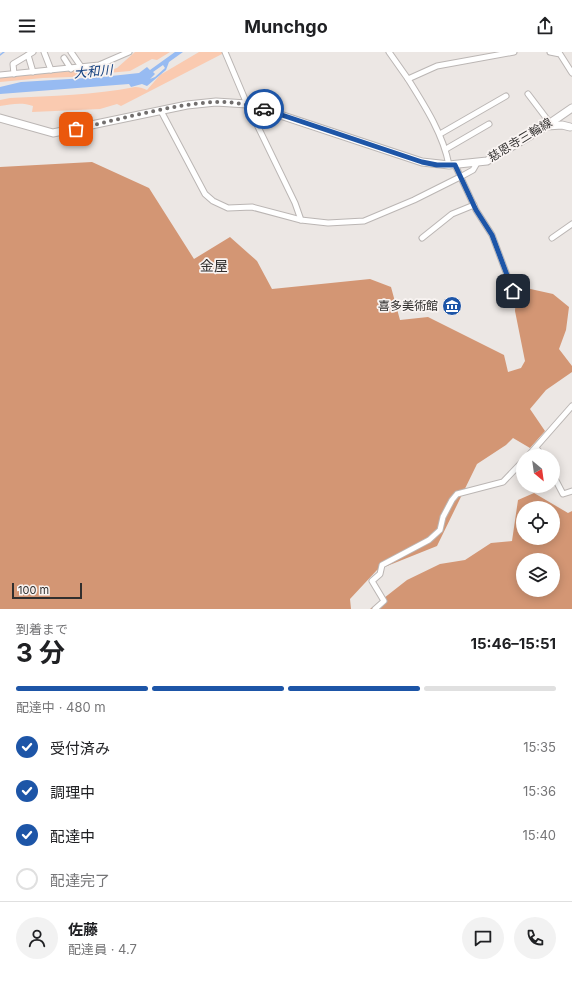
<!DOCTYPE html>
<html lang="ja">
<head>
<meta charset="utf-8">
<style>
  body { margin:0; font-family:Inter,"Noto Sans JP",sans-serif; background:#f2f2f2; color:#202124; height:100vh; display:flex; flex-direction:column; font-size:15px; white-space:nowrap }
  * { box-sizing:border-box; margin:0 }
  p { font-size:13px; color:#757577 }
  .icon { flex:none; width:22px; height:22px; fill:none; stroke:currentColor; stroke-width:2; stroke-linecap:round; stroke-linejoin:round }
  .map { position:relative; height:557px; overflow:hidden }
  .side { display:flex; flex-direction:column; background:#fff; flex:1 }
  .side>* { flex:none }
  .needle { width:26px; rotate:151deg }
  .tools { position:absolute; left:516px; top:397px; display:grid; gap:8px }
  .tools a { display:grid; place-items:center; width:44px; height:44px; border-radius:50%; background:#fff; box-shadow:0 2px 10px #0003; font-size:20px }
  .scale { position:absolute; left:12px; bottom:10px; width:70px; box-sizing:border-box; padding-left:4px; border:2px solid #312f2e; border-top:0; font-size:11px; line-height:14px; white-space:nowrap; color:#312f2e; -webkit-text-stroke:3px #f9f4f2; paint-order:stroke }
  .pin { position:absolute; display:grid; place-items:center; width:34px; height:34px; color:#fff; margin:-17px; border-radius:8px; box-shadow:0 2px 6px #0006 }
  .courier { position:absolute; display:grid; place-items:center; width:40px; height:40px; margin:-20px; border:3px solid #1d55a7; border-radius:50%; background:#fff; color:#222; box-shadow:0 1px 5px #0007 }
  .overview em { font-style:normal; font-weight:700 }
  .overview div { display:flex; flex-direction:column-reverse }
  .overview { display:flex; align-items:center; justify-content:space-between; height:68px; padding:0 16px }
  h1 { font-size:26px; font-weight:700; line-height:30px }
  .bar { display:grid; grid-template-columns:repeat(4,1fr); gap:6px 4px; align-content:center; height:48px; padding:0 16px }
  .bar i { height:5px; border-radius:3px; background:#e0e0e0 }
  .bar .current { background:#1d55a7 }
  .bar p { grid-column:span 4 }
  .line { display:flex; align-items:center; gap:10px; padding:0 16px; border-top:1px solid #e0e0e0 }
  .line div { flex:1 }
  .round { display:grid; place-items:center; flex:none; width:42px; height:42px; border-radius:21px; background:#f2f2f2 }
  ol { padding:0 16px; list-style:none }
  li { display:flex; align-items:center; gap:12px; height:44px }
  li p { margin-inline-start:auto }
  li .icon { padding:4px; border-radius:50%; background:#1d55a7; color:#fff; stroke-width:4 }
  li:last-child { color:#757577 }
  li i { width:22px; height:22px; border:2px solid #e0e0e0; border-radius:50% }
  header { display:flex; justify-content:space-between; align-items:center; height:52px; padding:0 16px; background:#fff; font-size:18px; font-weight:700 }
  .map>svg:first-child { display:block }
</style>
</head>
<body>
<header><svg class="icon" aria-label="menu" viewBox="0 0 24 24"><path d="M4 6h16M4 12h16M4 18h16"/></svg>Munchgo<svg class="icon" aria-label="share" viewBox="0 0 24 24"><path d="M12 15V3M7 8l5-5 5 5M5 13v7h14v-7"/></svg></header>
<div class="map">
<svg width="572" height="557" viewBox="0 0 572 557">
  <rect width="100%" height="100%" fill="#ece7e4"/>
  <g fill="#facab0">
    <polygon points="135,0 170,0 157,8 152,7 130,19 108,21 100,24 43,26 0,30 0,25 86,18 107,19 117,16"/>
    <path d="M199,0H222V2L121,54L117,52L100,57L32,60L33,54C22,50 12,52 0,54V48L10,46C52,44 94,43 135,35C139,35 143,36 147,38L160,23Z"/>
  </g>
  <g fill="#d39674" fill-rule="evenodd">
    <polygon points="92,110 149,136 194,207 230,185 257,209 272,237 370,227 391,235 400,268 428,265 504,303 508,320 521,316 525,309 515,259 517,234 553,242 569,255 566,278 559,297 572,314 572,320 546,338 530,357 545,379 530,396 513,386 506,393 477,412 437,494 377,518 350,547 351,557 0,557 0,115"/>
    <path d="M534,441L568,461L572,459V557H370L407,528L440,512L465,508L491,491L512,489L518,448ZM523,456H553V486H523ZM523,508H553V538H523Z"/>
  </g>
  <path fill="#97bbf2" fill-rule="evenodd" d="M175,0H183L169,10L166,18L147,34L142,32L131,35L129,32L0,42V35L21,30L102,25L139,21L147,15L150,18ZM163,13L165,16L155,25L150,27L155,22L153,20Z"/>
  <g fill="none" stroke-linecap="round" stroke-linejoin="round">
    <polyline stroke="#97bbf2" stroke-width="1.5" points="0,3 4,0"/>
    <defs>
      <g id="street">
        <polyline points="44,0 51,18"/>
        <polyline points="71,0 82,16"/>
        <polyline points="225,0 247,52 295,151 301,168"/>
        <polyline points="389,0 408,27"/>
        <polyline points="550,0 560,2 572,21"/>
        <polyline points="28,3 33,20"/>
        <polyline points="64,6 71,17"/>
        <polyline points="14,22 13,12 33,0"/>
        <polyline points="0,23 99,13 129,0"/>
        <polyline points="528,42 550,71"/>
        <polyline points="161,59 205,142 213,149 228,156 252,155 301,168 328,171 364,169 414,148 462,124 473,118 477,111"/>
        <polyline points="440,82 506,44"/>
        <polyline points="446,97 489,72"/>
        <path d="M449,113C443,82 425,54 408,27L437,14L514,0"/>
        <polyline points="455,113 476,158 492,183 513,239"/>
        <polyline points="422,186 452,162 474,153"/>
        <polyline points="552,186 572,172"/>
        <polyline points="536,396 543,404"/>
        <polyline points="528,404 572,354"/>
        <polyline points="553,423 563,442 572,439"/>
        <polyline points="375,557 384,549 372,529 380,522 382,513 429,488 440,478 443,465 452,448 457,442 503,430 523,409"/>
      </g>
      <g id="secondary">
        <polyline points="0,66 53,81 187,53 216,50 247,52 422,110 449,113 487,109 540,78 572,56"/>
        <polyline points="547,74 562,73 570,75"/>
      </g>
    </defs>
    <use href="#street" stroke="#bbb6b4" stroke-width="7"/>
    <use href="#secondary" stroke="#bbb6b4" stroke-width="9"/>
    <use href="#street" stroke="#fff" stroke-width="5"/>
    <use href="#secondary" stroke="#fff" stroke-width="7"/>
  </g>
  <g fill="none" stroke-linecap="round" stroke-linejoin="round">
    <path stroke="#726f6e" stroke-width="4" stroke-dasharray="0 7.2" d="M76,77C122,67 168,53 215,50C231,49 248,53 264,57"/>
    <polyline stroke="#1d55a7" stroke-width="5" points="264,57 422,110 437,113 455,113 476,158 492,183 513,239"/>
  </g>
  <defs>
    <symbol id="museum-disc" viewBox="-11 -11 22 22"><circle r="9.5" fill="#1d55a7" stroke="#f9f4f2"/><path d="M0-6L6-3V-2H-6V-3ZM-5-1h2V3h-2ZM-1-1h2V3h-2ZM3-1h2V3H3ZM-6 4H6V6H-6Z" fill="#fff"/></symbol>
  </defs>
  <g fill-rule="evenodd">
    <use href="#museum-disc" x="441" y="243" width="22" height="22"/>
  </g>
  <g text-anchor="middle" stroke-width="3.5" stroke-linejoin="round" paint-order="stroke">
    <g font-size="12" fill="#312f2e" stroke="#f9f4f2">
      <text transform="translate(520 88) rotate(-31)" y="4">慈恩寺三輪線</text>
    </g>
    <g font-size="12" fill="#312f2e" stroke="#f9f4f2" text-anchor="end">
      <text x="438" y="258">喜多美術館</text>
    </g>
    <g font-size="13" font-style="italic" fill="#14407f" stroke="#f9f4f2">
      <text transform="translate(93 19) rotate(-5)" y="5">大和川</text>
    </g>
    <g font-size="14" fill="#312f2e" stroke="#f9f4f2">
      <text x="214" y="219">金屋</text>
    </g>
  </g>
</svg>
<div class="tools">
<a><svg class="needle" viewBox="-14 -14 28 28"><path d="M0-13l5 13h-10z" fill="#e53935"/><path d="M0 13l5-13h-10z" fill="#757577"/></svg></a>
<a><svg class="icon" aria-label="locate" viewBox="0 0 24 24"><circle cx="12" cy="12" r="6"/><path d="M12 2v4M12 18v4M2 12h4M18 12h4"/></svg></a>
<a><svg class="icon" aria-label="layers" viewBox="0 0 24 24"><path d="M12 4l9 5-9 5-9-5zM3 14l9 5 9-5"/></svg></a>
</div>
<div class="scale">100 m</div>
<div class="pin" style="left:76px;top:77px;background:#ea580c"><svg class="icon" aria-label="bag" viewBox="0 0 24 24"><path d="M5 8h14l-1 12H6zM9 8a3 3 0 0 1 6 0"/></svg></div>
<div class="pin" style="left:513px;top:239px;background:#1f2937"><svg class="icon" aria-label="home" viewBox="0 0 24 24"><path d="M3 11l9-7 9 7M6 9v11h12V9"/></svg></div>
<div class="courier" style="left:264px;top:57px"><svg class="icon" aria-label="car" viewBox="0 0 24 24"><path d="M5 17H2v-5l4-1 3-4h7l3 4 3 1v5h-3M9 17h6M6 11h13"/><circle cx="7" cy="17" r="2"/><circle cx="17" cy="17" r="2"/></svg></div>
</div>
<section class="side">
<div class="overview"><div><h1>3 分</h1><p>到着まで</p></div><em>15:46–15:51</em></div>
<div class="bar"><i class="current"></i><i class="current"></i><i class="current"></i><i></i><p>配達中 · 480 m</p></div>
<ol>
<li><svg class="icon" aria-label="check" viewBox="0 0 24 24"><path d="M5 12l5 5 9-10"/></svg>受付済み<p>15:35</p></li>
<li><svg class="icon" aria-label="check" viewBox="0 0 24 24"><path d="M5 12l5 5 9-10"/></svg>調理中<p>15:36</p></li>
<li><svg class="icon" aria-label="check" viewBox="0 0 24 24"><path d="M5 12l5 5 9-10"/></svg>配達中<p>15:40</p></li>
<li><i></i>配達完了</li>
</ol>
<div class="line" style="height:72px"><a class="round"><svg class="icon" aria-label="person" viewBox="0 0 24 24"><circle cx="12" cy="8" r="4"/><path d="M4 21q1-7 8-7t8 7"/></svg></a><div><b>佐藤</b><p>配達員 · 4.7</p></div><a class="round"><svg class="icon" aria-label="chat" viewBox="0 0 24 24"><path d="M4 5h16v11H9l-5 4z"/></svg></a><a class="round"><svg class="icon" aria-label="phone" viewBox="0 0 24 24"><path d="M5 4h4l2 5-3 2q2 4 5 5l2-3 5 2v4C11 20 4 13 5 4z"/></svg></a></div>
</section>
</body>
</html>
